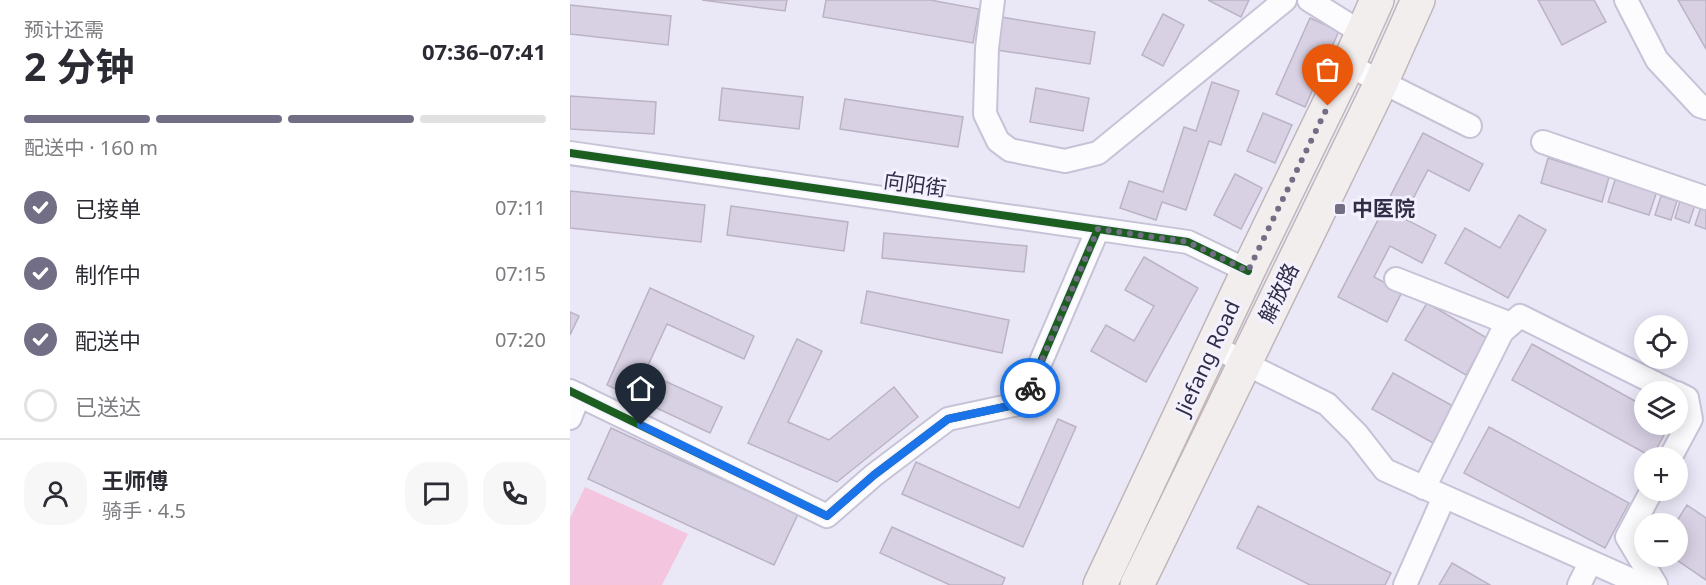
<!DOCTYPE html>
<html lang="zh">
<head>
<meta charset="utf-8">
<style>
  body { margin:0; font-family:"Noto Sans","Noto Sans SC",sans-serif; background:#f7f7f7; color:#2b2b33; height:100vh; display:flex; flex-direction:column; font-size:22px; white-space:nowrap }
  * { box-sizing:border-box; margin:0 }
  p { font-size:20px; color:#7c7c81 }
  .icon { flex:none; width:33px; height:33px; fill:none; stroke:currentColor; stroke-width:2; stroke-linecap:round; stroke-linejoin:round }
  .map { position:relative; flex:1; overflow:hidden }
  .drawer { display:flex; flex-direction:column; background:#fff; width:570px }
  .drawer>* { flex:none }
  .controls { position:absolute; left:1064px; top:315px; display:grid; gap:12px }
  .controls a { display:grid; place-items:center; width:54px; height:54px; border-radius:50%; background:#fff; box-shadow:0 3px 15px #0003; font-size:30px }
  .pin { position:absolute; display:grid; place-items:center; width:51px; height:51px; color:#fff; margin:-62px -26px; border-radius:50% 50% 50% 0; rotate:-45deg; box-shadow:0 0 6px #0007 }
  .pin .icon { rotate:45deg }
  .courier { position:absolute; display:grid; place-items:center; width:60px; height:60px; margin:-30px; border:4px solid #1a73e8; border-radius:50%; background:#fff; color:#222; box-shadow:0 2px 8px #0007 }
  .summary em { font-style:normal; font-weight:700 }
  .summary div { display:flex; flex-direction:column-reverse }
  .summary { display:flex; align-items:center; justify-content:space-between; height:102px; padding:0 24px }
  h1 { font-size:39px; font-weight:700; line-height:45px }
  .bar { display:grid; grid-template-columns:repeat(4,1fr); gap:9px 6px; align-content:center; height:72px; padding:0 24px }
  .bar i { height:8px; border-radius:4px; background:#e1e1e2 }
  .bar .on { background:#726e85 }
  .bar p { grid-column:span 4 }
  .line { display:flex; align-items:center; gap:15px; padding:0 24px; border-top:2px solid #e1e1e2 }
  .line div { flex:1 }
  .round { display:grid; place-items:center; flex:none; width:63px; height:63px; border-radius:24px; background:#f7f7f7 }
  ol { padding:0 24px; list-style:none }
  li { display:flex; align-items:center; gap:18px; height:66px }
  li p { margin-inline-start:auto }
  li .icon { padding:6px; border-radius:50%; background:#726e85; color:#fff; stroke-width:4 }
  li:last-child { color:#7c7c81 }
  li i { width:33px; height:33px; border:3px solid #e1e1e2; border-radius:50% }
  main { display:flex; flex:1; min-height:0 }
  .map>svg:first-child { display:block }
</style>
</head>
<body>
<main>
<section class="drawer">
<div class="summary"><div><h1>2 分钟</h1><p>预计还需</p></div><em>07:36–07:41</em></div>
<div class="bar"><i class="on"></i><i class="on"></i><i class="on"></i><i></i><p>配送中 · 160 m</p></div>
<ol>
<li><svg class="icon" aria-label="check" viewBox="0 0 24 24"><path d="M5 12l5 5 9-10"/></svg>已接单<p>07:11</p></li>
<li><svg class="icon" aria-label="check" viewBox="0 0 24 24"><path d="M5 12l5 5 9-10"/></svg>制作中<p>07:15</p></li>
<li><svg class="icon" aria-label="check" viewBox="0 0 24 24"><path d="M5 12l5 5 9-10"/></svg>配送中<p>07:20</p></li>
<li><i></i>已送达</li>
</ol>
<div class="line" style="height:108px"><a class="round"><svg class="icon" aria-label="person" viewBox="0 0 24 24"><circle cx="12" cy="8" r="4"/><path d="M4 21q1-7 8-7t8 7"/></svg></a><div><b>王师傅</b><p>骑手 · 4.5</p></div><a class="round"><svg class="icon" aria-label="chat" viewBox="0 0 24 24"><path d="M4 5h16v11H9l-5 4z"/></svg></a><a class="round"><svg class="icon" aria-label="phone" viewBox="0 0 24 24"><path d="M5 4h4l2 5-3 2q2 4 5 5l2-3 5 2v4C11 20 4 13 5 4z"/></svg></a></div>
</section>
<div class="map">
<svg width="1136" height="585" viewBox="0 0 1136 585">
  <rect width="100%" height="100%" fill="#eae8f7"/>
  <polygon fill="#f4c5de" points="15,487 118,534 92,585 0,585 0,518"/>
  <g fill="#d8d1e4" stroke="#bbb3c5" stroke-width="1.5">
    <polygon points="132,0 217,0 215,11"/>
    <polygon points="256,0 360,0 409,9 403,43 253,17"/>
    <polygon points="638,0 679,0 671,17"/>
    <polygon points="968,0 1024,0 1036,22 992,45"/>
    <polygon points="1108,0 1136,0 1136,49"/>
    <polygon points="0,5 101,16 98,45 0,34"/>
    <polygon points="593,14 614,25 593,66 572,55"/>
    <polygon points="431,17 525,32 520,64 427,50"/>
    <polygon points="740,18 769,31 735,107 706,94"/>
    <polygon points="642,82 669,91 651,145 639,141 616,210 592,202 586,220 550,208 559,181 593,192 614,127 626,131"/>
    <polygon points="152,88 233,97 229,129 149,120"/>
    <polygon points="466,88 519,98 513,131 460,122"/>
    <polygon points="0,96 86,102 84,134 0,129"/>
    <polygon points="275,99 393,117 388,147 270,129"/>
    <polygon points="693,113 722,125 705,163 677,151"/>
    <polygon points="853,133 913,164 899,191 858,170 833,218 866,235 852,263 820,246 804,277 832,292 817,322 768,297"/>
    <polygon points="978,158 1039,177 1032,202 971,183"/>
    <polygon points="665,174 692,188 671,229 644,215"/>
    <polygon points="1046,177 1087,191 1079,215 1038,202"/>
    <polygon points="0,191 135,205 131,242 0,228"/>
    <polygon points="1091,196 1107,201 1101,220 1085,215"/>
    <polygon points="1110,201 1125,205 1119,223 1105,218"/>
    <polygon points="161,206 278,222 274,251 157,235"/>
    <polygon points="1131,207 1136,209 1136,229 1125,225"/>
    <polygon points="949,215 976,230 938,298 875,263 895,228 930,248"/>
    <polygon points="314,233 457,246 454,272 312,258"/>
    <polygon points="574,257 628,288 576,382 521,351 536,325 564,341 584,306 555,290"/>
    <polygon points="80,288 184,336 174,359 97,324 75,372 152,407 140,433 37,385"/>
    <polygon points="297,291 439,320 432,353 291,323"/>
    <polygon points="857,303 917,338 896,375 835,340"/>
    <polygon points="0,312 9,316 0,335"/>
    <polygon points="227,339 252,351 218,422 259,440 324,387 348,417 267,482 178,443"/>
    <polygon points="962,344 1074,406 1074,424 1100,424 1082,457 942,380"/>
    <polygon points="823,373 883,406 863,443 802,409"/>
    <polygon points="488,419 506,427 453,547 332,494 346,462 449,508"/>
    <polygon points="919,427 1059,503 1035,548 894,473"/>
    <polygon points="41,428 228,514 204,565 18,479"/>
    <polygon points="1117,505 1136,518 1136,580 1101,556 1107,556 1107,524 1105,524"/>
    <polygon points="688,506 821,573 815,585 740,585 667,548"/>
    <polygon points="322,527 435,578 432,585 380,585 310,553"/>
    <polygon points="882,563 920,585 869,585"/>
  </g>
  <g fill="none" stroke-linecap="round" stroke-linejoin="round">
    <defs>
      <g id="street">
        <polyline points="423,0 417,48 415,114 428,141 440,150 495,161 528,153 715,0"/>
        <polyline points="739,0 792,33"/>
        <polyline points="1056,0 1087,60 1130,106 1136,108"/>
        <polyline points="778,65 900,126"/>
        <polyline points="973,142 1136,198"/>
        <polyline points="0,153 618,242 678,271"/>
        <polyline points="826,279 941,324"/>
        <polyline points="643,345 674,363 757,404 787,434 815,470 1073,585"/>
        <polyline points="0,391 257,516 304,475 378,419 453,403 528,229"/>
        <polyline points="0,418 9,395"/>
        <polyline points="1100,458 1121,419 1117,398 1107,393"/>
        <polyline points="854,488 932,332 950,316 1103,392"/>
        <polyline points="1082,490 1057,537 1086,585"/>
        <polyline points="835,585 874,497"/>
        <polyline points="1009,585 1020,563"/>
      </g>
      <g id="primary">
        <polyline points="530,585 678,271 778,65 807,0"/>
        <polyline points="567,585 811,83 848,0"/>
      </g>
    </defs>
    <use href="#street" stroke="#c7c3d7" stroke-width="26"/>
    <use href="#primary" stroke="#c0b6b9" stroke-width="36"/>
    <use href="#street" stroke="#fcfcfe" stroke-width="22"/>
    <use href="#primary" stroke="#f3eeee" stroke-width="33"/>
    <defs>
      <g id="cycleway">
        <polyline points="0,153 618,242 678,271"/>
        <polyline points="0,391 257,516 304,475 378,419 453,403 528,229"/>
      </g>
    </defs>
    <use href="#cycleway" stroke="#f3f1ff" stroke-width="11"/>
    <use href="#cycleway" stroke="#1b5e20" stroke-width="8"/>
  </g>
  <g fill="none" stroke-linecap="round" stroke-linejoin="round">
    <polyline stroke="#726e85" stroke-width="6" stroke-dasharray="0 10.8" points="460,388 528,229 618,242 678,271 758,106"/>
    <polyline stroke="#1a73e8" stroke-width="8" points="71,425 257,516 304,475 378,419 453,403 460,388"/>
  </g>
  <rect fill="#726e85" stroke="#f3f1ff" stroke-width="2" x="764" y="203" width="12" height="12" rx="3"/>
  <g text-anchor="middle" stroke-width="6" stroke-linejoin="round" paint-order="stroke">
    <g font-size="21" fill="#322d47" stroke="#f3f1ff">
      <text transform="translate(345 185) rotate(8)" y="7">向阳街</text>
      <text transform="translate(709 293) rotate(-64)" y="7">解放路</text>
      <text transform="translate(638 358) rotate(-65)" y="7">Jiefang Road</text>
    </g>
    <g font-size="21" font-weight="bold" fill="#322d47" stroke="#f3f1ff" text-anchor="start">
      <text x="782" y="216">中医院</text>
    </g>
  </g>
</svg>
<div class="controls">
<a><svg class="icon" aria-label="locate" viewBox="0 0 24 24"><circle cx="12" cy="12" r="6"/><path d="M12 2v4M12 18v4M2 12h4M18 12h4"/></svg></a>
<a><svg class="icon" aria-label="layers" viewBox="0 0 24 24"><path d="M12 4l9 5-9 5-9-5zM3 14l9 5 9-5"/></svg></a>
<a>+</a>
<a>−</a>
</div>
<div class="pin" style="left:758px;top:106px;background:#ea580c"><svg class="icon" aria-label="bag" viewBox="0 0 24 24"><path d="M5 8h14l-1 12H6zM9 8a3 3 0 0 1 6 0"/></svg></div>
<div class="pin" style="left:71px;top:425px;background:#1f2937"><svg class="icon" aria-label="home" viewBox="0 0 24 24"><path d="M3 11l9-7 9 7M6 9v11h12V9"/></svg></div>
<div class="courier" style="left:460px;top:388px"><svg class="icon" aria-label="bike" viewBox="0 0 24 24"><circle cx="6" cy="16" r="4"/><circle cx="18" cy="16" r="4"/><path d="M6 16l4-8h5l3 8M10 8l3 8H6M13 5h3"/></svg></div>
</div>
</main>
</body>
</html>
